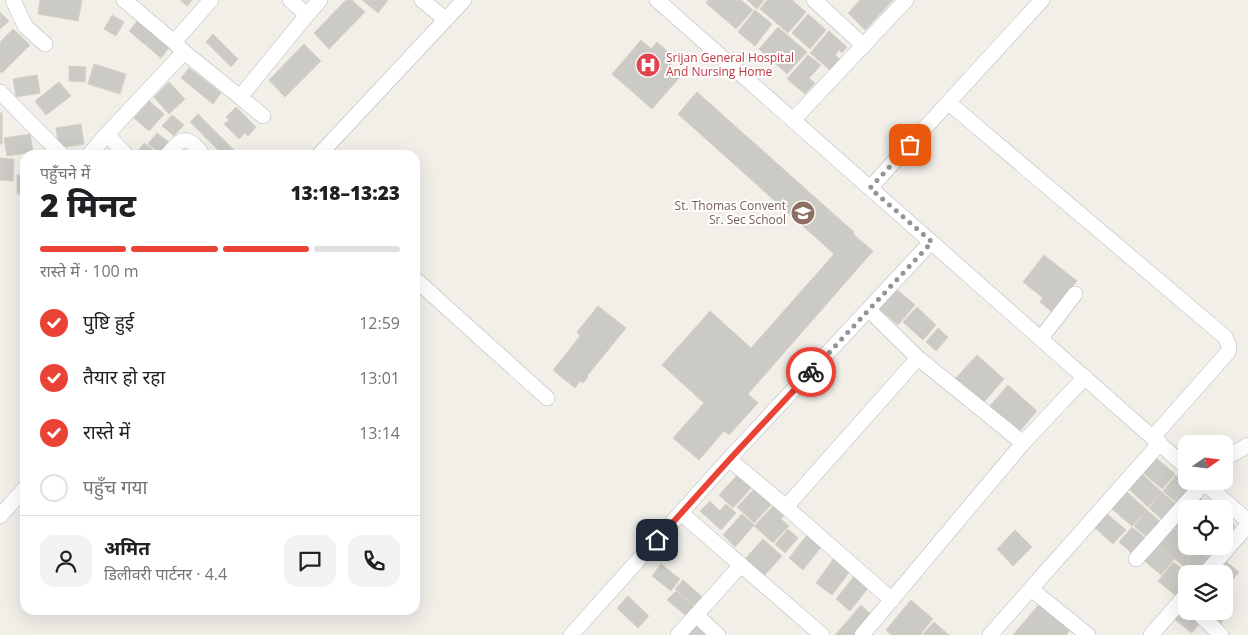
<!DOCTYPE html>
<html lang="hi">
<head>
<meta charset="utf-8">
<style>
  body { margin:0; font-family:"Open Sans","Noto Sans Devanagari",sans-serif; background:#f2f2f2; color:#202124; height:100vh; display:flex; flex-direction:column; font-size:19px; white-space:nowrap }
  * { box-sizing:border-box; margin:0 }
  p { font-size:16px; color:#757577 }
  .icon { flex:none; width:28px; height:28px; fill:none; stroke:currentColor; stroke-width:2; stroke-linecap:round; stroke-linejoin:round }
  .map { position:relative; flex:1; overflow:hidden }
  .details { position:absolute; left:20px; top:150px; width:400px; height:465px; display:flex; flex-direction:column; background:#fff; border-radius:15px; box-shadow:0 5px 20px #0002 }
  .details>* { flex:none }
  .needle { width:32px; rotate:76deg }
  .fabs { position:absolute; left:1178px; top:435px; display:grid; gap:10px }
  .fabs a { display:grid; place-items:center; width:55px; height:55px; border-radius:10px; background:#fff; box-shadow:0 5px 20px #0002; font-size:25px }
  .pin { position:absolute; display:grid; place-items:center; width:42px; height:42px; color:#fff; margin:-21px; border-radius:10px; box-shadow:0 2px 8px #0006 }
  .courier { position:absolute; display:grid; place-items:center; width:50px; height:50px; margin:-25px; border:4px solid #ea4335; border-radius:50%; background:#fff; color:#222; box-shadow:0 1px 6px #0007 }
  .head em { font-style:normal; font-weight:800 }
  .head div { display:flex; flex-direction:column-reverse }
  .head { display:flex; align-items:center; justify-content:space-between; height:85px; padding:0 20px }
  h1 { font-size:32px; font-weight:800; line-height:38px }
  .bar { display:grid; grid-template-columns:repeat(4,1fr); gap:8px 5px; align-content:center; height:60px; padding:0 20px }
  .bar i { height:6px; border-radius:4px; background:#e0e0e0 }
  .bar .current { background:#ea4335 }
  .bar p { grid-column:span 4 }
  .line { display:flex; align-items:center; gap:12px; padding:0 20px; border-top:1px solid #e0e0e0 }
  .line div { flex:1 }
  .round { display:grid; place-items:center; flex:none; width:52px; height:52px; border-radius:15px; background:#f2f2f2 }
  ol { padding:0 20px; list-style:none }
  li { display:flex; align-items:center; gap:15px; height:55px }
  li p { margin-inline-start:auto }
  li .icon { padding:5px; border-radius:50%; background:#ea4335; color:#fff; stroke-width:4 }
  li:last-child { color:#757577 }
  li i { width:28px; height:28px; border:2px solid #e0e0e0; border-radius:50% }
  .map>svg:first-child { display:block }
</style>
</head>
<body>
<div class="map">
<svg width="1248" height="635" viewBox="0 0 1248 635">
  <rect width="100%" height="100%" fill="#f1efe8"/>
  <g fill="#cccac5" stroke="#d6d1c6">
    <polygon points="40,0 82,0 78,21 38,14"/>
    <polygon points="180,0 192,0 187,6"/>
    <polygon points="346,0 352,0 365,12 329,49 314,33"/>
    <polygon points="362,0 388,0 378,13"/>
    <polygon points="708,0 741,0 753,10 736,29 706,3"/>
    <polygon points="747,0 764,0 757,9"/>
    <polygon points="767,0 792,0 806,12 788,33 760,9"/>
    <polygon points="860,0 893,0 865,30 848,13"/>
    <polygon points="755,10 772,24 755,46 738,32"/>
    <polygon points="0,12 9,21 0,29"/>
    <polygon points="808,14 826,30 810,49 792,33"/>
    <polygon points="112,15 124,22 116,36 104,29"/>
    <polygon points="139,19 171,45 161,58 129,31"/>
    <polygon points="778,27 807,52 787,74 759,49"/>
    <polygon points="13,29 30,45 2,73 0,71 0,42"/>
    <polygon points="829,31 847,47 842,53 839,50 835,55 841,60 831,71 810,53"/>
    <polygon points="213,34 238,59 231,67 206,42"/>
    <polygon points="641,40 651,49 657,42 676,59 668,68 680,77 652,109 612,74"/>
    <polygon points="304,44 321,61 285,97 269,80"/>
    <polygon points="808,55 821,65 809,78 815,83 805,94 787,79"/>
    <polygon points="94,64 126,74 120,94 88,84"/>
    <polygon points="69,66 86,67 85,82 69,81"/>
    <polygon points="189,68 221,93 213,104 181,78"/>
    <polygon points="37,75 40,93 16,97 13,79"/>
    <polygon points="59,82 71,96 46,115 35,101"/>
    <polygon points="169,82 185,99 169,114 154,97"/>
    <polygon points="697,92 854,232 853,234 873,251 748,394 758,403 729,435 724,431 699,460 673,438 704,403 662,365 710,311 751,348 834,254 678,114"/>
    <polygon points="149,101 164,114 149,131 134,118"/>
    <polygon points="236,107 256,127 248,136 245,133 239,139 224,124 229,120 226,117"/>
    <rect x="0" y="113" width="2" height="31"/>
    <polygon points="198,114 237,153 235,155 223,155 190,122"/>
    <polygon points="172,115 184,125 174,136 162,126"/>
    <polygon points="81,124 84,144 59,148 56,128"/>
    <polygon points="157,133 169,142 160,153 148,144"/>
    <polygon points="30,134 33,152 7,156 4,138"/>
    <polygon points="144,143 157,153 155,155 137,155 136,154"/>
    <polygon points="0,158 14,159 13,181 0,180"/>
    <rect x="17" y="175" width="8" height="19"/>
    <polygon points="1044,255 1077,281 1052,312 1040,302 1043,298 1023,282"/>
    <polygon points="894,287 915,305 898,325 877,307"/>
    <polygon points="598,306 626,328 587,376 588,377 583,383 580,381 575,388 553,370 580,336 577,332"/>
    <polygon points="917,307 936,325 923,340 903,322"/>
    <polygon points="938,328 948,337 936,351 926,342"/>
    <polygon points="977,355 1004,379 983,403 955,379"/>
    <polygon points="1008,385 1037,411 1019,432 989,407"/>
    <polygon points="1155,457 1175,474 1162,489 1142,472"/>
    <polygon points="739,473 753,486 733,508 719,495"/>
    <polygon points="1142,474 1162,492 1148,507 1129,489"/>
    <polygon points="1176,475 1192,489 1179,505 1163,491"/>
    <polygon points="754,489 771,505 754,523 737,507"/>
    <polygon points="1127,492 1147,510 1132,526 1112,509"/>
    <polygon points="1162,492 1178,506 1165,522 1149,508"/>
    <polygon points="1195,494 1214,509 1186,509"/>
    <polygon points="710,501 720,511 726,504 736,513 721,530 700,511"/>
    <polygon points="776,503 786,513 781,519 789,526 773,543 754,526"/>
    <polygon points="1147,510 1163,524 1150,540 1134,526"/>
    <polygon points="1106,513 1126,530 1113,544 1094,527"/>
    <polygon points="1186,513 1186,538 1171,525"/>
    <polygon points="742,514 754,525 735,547 723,535"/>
    <polygon points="1224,517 1235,526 1224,541"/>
    <polygon points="1169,525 1186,539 1186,546 1189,546 1177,561 1155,543"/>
    <polygon points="1132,527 1149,541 1136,557 1119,542"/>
    <polygon points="788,529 798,538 785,553 775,544"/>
    <polygon points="1015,530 1032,547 1013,566 997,549"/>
    <polygon points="807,535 822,546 803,570 789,558"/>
    <polygon points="763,539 782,556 764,576 745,559"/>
    <polygon points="1154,543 1174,559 1161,575 1141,558"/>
    <polygon points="1190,546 1195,546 1209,558 1197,574 1193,574 1177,561"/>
    <polygon points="1196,546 1220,546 1211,558"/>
    <polygon points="834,558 851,570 832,595 816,583"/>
    <polygon points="1224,560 1239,572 1231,582 1224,576 1224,574 1221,574 1216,570"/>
    <polygon points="1173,562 1189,574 1186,574 1186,587 1177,597 1158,581"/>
    <polygon points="661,564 680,579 671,591 652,576"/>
    <polygon points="855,575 869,587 850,611 836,599"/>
    <polygon points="1224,578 1231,584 1224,592"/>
    <polygon points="683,580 706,600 698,609 675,589"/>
    <polygon points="676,591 698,610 690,619 667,600"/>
    <polygon points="628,596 649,616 638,628 617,608"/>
    <polygon points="911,600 933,619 920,635 891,635 886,630"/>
    <polygon points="1041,602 1071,629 1066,635 1013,635"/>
    <polygon points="861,605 872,615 855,635 835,635"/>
    <polygon points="1183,605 1186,607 1186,611 1191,611 1202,620 1192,633 1173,618"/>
    <polygon points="1205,611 1219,611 1226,617 1218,627"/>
    <polygon points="934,622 949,635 922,635"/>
    <polygon points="694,624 705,635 684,635"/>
  </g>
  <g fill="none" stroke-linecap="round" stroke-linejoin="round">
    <defs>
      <g id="minor">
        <polyline points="13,0 25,26 45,44"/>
        <polyline points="124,0 174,42 184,52 240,97 307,15 290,0"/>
        <polyline points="422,0 445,19"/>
        <polyline points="657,0 1186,467"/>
        <polyline points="814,0 864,46"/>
        <polyline points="307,15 320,0"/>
        <polyline points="174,42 211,0"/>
        <polyline points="0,92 62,155"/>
        <polyline points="240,97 263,116"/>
        <polyline points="949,103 1225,337 1229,346 1228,352 1153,437"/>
        <polyline points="793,120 906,0"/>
        <polyline points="107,134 126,155"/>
        <polyline points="89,155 107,134 184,52"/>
        <path d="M167,155C176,146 182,134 194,145C198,148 200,150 202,155"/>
        <polyline points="319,155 464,0"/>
        <polyline points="870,188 1042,0"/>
        <polyline points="415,279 547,398"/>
        <polyline points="869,310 918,358 1023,443"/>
        <polyline points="1041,338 1075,294"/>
        <polyline points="729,459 786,507 892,600"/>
        <polyline points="1224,459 1248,445"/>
        <polyline points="1202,481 1248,521"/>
        <polyline points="786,507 918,358"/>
        <polyline points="682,514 822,635"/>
        <polyline points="0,516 25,488"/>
        <polyline points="1136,559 1204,483"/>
        <polyline points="1205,574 1248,525"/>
        <polyline points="1031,589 1088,635"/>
        <polyline points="1196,611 1221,635"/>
        <polyline points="696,615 718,635"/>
        <polyline points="571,635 729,459 931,242"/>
        <polyline points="678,635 741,565"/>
        <polyline points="862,635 1023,443 1085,377"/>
        <polyline points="990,635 1160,443"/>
        <polyline points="1151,635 1186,595"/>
      </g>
    </defs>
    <use href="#minor" stroke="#b5b8bc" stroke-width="16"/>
    <use href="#minor" stroke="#fff" stroke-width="15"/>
  </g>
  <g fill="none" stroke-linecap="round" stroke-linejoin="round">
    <polyline stroke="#929495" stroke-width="5" stroke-dasharray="0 9" points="811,372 932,242 870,188 910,145"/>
    <polyline stroke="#ea4335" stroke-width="6" points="657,540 729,460 811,372"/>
  </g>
  <defs>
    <symbol id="hospital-disc" viewBox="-11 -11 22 22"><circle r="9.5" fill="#e0444e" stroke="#fff"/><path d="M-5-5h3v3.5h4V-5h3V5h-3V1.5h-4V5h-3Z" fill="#fff"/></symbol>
    <symbol id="school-disc" viewBox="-11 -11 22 22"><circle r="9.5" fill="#8d6e63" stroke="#fff"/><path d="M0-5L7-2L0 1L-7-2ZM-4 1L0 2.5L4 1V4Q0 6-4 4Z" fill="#fff"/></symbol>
  </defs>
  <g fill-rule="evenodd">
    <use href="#hospital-disc" x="634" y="51" width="28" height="28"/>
    <use href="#school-disc" x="789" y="199" width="28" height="28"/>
  </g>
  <g text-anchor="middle" stroke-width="4" stroke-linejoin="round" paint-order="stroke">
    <g font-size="12" fill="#be3a42" stroke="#fff" text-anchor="start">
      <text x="666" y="62">Srijan General Hospital<tspan x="666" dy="14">And Nursing Home</tspan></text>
    </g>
    <g font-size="12" fill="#785e54" stroke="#fff" text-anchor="end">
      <text x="786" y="210">St. Thomas Convent<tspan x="786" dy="14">Sr. Sec School</tspan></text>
    </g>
  </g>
</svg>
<div class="fabs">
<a><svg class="needle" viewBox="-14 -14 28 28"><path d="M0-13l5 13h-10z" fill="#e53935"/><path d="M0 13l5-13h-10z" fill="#757577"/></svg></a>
<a><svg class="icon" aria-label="locate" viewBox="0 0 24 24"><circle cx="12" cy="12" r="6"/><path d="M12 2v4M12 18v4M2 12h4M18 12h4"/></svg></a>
<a><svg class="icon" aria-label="layers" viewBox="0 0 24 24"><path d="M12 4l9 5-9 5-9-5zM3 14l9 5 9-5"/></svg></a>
</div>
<div class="pin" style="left:910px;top:145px;background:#ea580c"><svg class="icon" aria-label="bag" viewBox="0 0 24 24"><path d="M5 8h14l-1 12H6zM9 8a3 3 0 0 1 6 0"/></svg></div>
<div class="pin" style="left:657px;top:540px;background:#1f2937"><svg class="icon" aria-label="home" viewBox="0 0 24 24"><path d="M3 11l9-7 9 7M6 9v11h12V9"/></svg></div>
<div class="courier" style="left:811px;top:372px"><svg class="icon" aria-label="bike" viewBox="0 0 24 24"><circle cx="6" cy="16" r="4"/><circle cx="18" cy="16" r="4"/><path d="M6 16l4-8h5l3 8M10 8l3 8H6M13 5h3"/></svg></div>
<section class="details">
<div class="head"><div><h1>2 मिनट</h1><p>पहुँचने में</p></div><em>13:18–13:23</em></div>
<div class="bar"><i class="current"></i><i class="current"></i><i class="current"></i><i></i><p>रास्ते में · 100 m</p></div>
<ol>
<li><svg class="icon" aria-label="check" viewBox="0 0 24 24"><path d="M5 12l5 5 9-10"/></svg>पुष्टि हुई<p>12:59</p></li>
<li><svg class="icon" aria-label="check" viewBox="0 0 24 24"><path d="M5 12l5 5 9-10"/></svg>तैयार हो रहा<p>13:01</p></li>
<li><svg class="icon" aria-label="check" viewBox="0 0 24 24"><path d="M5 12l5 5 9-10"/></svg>रास्ते में<p>13:14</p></li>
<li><i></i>पहुँच गया</li>
</ol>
<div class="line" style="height:90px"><a class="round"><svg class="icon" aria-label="person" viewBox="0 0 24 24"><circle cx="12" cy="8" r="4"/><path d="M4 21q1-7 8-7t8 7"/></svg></a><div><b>अमित</b><p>डिलीवरी पार्टनर · 4.4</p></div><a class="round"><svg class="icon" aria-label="chat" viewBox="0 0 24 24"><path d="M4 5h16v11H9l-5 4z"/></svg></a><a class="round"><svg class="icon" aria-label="phone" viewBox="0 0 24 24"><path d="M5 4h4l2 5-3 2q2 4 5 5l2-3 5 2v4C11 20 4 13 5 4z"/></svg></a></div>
</section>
</div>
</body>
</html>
